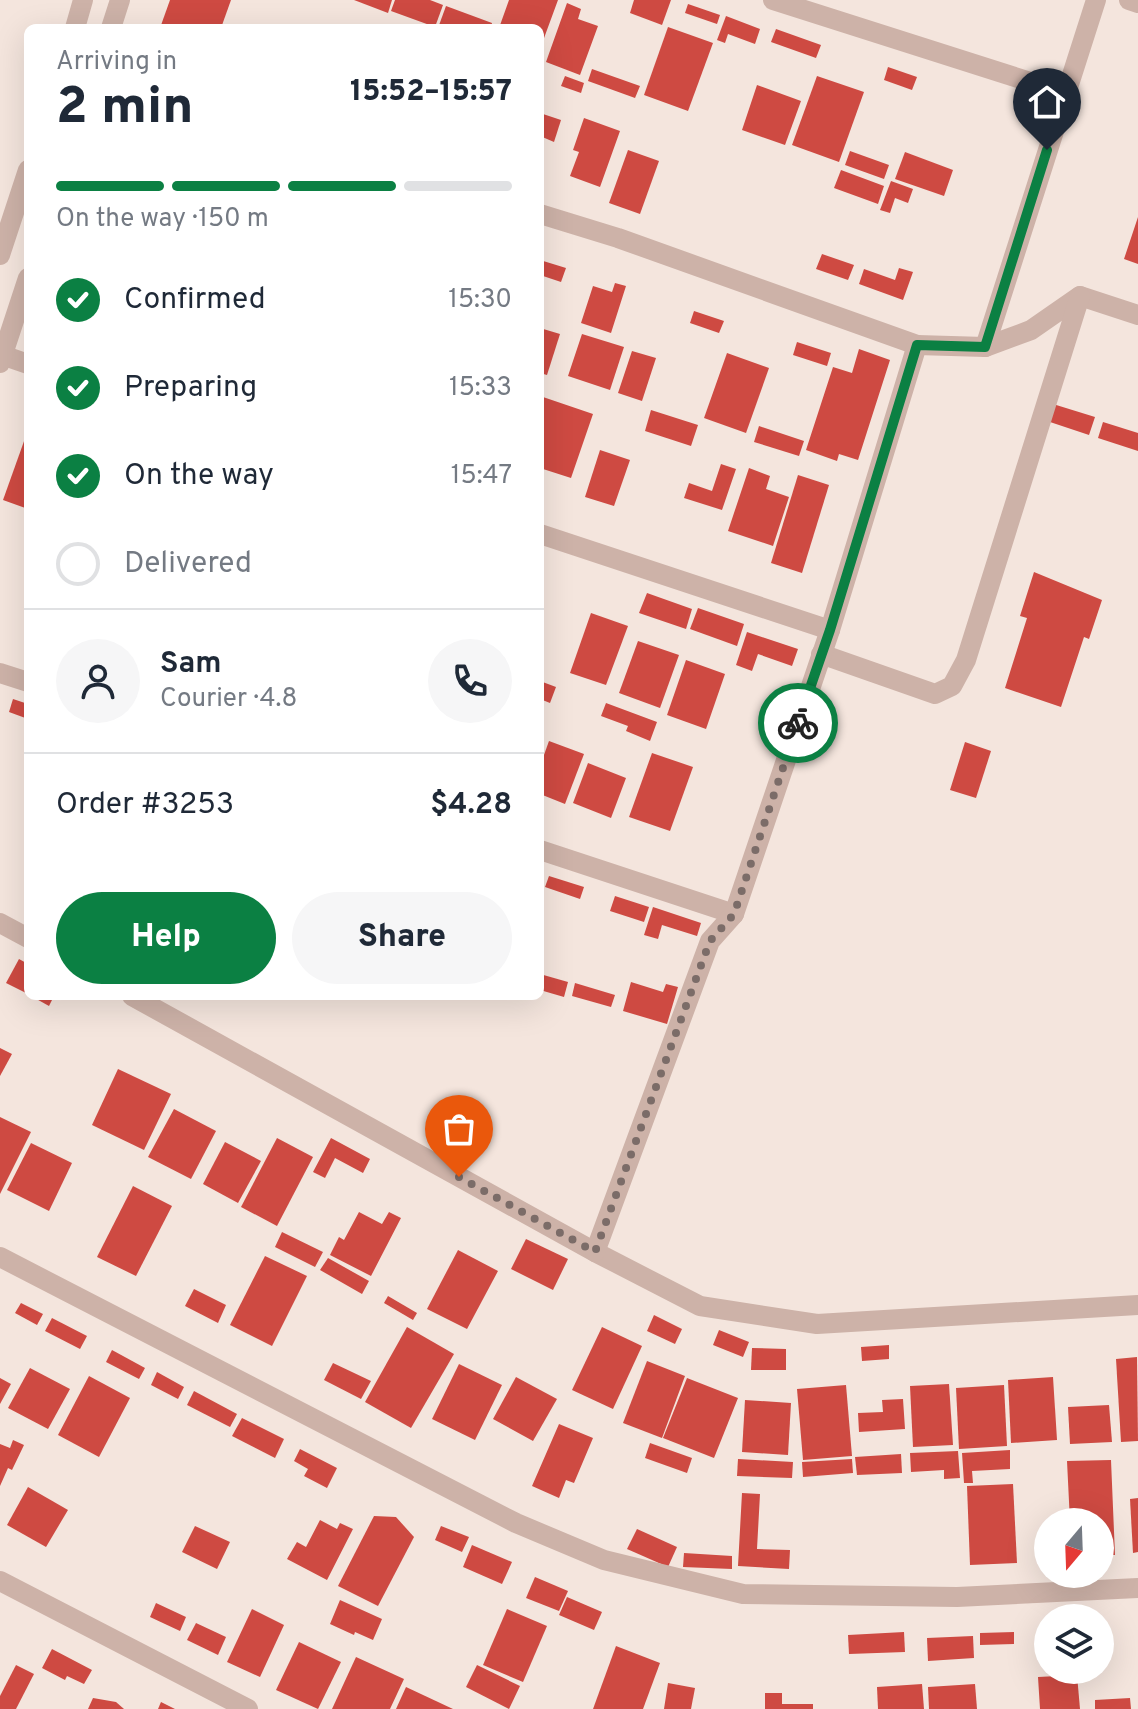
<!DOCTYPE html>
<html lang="en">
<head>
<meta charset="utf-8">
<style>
  body { margin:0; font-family:Overpass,sans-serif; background:#f6f6f7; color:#1f2937; height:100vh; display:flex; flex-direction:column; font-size:30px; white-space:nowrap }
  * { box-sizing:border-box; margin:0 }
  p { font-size:26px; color:#747a83 }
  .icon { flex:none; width:44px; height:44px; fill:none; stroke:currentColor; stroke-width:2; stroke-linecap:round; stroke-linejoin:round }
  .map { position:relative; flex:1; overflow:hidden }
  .sheet { position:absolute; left:24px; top:24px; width:520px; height:976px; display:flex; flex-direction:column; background:#fff; border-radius:12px; box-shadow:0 8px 32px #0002 }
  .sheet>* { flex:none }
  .needle { width:52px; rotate:199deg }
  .controls { position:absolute; left:1034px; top:1508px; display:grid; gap:16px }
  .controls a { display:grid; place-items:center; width:80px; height:80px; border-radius:50%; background:#fff; box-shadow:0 8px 32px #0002; font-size:40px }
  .pin { position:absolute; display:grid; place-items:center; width:68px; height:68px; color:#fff; margin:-82px -34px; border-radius:50% 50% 50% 0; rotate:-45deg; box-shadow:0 0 8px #0007 }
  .pin .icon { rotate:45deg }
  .courier { position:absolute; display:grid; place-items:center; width:80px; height:80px; margin:-40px; border:6px solid #0b8043; border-radius:50%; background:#fff; color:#222; box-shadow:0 2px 10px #0007 }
  .overview em { font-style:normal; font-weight:800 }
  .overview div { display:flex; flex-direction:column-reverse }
  .overview { display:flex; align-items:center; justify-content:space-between; height:136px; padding:0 32px }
  h1 { font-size:52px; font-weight:800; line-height:60px }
  .bar { display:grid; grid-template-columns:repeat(4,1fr); gap:12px 8px; align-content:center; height:96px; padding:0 32px }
  .bar i { height:10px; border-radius:6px; background:#e0e1e3 }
  .bar .active { background:#0b8043 }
  .bar p { grid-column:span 4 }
  .line { display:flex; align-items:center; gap:20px; padding:0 32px; border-top:2px solid #e0e1e3 }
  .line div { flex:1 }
  .round { display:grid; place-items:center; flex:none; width:84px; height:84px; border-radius:42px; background:#f6f6f7 }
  ol { padding:0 32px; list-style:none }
  li { display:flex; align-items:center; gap:24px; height:88px }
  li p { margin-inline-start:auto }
  li .icon { padding:8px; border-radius:50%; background:#0b8043; color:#fff; stroke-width:4 }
  li:last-child { color:#747a83 }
  li i { width:44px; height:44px; border:4px solid #e0e1e3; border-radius:50% }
  .primary-button { display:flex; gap:16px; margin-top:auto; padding:16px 32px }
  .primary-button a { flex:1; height:92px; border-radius:48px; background:#0b8043; color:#fff; font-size:32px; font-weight:800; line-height:92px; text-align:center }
  .primary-button a+a { background:#f6f6f7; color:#1f2937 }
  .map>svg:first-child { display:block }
</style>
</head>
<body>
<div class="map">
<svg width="1138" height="1709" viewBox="0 0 1138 1709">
  <rect width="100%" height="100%" fill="#f4e5dd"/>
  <g fill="#ce4a42">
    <polygon points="170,0 231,0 221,28 160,28"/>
    <polygon points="354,0 392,0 388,13"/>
    <polygon points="395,0 430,0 443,5 435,27 391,11"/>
    <polygon points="509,0 558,0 540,49 540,28 499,28"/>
    <polygon points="634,0 671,0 662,25 630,13"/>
    <polygon points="567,3 581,9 578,19 598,26 580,75 546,62"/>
    <polygon points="688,4 720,15 717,24 685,13"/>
    <polygon points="446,6 492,23 491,28 438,28"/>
    <polygon points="726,16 760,29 755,44 728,34 725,43 717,40"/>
    <polygon points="668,27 713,43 688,111 644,95"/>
    <polygon points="776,29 821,45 816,58 771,42"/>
    <polygon points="888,67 917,77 912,90 884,80"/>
    <polygon points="592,69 640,86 635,98 588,81"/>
    <polygon points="565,76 584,83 581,93 561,86"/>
    <polygon points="817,76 864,92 839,162 792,145"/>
    <polygon points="757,85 801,101 785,145 742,130"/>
    <polygon points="540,113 561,120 554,142 540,136"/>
    <polygon points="584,118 620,131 600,187 570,176 579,152 573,150"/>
    <polygon points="628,150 659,161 640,214 609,203"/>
    <polygon points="850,151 889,165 884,179 845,165"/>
    <polygon points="905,152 953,170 944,196 895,179"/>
    <polygon points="841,170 884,186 878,204 834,188"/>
    <polygon points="891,181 913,189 908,203 895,198 890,213 880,210"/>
    <polygon points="1138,217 1138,264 1124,259"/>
    <polygon points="822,254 854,265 848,280 816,269"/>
    <polygon points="540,260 566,268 561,282 540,275"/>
    <polygon points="899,268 913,272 903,300 859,284 864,269 895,280"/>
    <polygon points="615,283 626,286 611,333 581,323 593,286 612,292"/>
    <polygon points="694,311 724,321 719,333 690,323"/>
    <polygon points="540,328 560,334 547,375 540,373"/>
    <polygon points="582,334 624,347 610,390 568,376"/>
    <polygon points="797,342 831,353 827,366 793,355"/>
    <polygon points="859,349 890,360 858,460 839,454 837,461 806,450 833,367 852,373"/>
    <polygon points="632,351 656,358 642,401 618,393"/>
    <polygon points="727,353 769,368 746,433 704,418"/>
    <polygon points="543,397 593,414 571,478 543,469 540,477 540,407"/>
    <polygon points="1053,404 1095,417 1089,435 1047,421"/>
    <polygon points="651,410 698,425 691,446 645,431"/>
    <polygon points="1103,422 1138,433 1138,451 1098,438"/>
    <polygon points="759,426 804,441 799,456 754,442"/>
    <polygon points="28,430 28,509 3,500"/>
    <polygon points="600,450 630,460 614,506 585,497"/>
    <polygon points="721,464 736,469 722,510 684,498 689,483 712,491"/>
    <polygon points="749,468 770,476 766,489 789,497 773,546 728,531"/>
    <polygon points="798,475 829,485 802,573 771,563"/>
    <polygon points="1034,572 1102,600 1089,639 1084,637 1061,707 1005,688 1027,618 1020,616"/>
    <polygon points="647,593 692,609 686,629 639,613"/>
    <polygon points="698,608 744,624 737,646 690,629"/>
    <polygon points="591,613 628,626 606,685 570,673"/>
    <polygon points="747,632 798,649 792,666 758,654 752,671 736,665"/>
    <polygon points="638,641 679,655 660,708 619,693"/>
    <polygon points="686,660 725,674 706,729 667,715"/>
    <polygon points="540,681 556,687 550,703 540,699"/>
    <polygon points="13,699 28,704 28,719 9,712"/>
    <polygon points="606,703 657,722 650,741 626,731 628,726 601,716"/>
    <polygon points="549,741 584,754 565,804 540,794 540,766"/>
    <polygon points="965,742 991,751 976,798 950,790"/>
    <polygon points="652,753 693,767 670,831 629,817"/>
    <polygon points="588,763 626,778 611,818 573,803"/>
    <polygon points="549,876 584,887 580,899 545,887"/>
    <polygon points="615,896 649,907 644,922 610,911"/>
    <polygon points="653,907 701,923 697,936 662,925 658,939 644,935"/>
    <polygon points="19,959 28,964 28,994 6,983"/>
    <polygon points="540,974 568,982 564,997 540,990"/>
    <polygon points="631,982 663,992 666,984 678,987 667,1024 623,1011"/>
    <polygon points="575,983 615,995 611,1007 572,996"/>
    <polygon points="31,996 54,996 49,1006"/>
    <polygon points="0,1048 12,1054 0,1076"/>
    <polygon points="118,1069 171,1094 144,1150 92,1125"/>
    <polygon points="174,1109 216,1131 191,1179 148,1157"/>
    <polygon points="0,1117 31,1132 0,1194"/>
    <polygon points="277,1138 313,1157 277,1226 241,1207"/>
    <polygon points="331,1138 370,1159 363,1173 335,1158 325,1178 313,1172"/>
    <polygon points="225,1142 261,1161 238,1203 203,1184"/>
    <polygon points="31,1143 72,1163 49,1211 7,1190"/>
    <polygon points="133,1186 172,1206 136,1276 97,1257"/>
    <polygon points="359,1212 382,1224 389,1212 401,1218 371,1276 330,1255 339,1237 344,1240"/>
    <polygon points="282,1232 323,1252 315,1267 275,1247"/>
    <polygon points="526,1239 568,1259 553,1290 511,1269"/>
    <polygon points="458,1250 498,1271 467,1329 427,1309"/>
    <polygon points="265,1256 307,1276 272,1346 230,1325"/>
    <polygon points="328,1258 369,1281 362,1294 320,1270"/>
    <polygon points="194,1289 226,1305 218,1323 185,1306"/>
    <polygon points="388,1296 417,1313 413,1320 384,1303"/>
    <polygon points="21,1303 43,1314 37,1325 15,1313"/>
    <polygon points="654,1315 682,1329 675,1344 647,1331"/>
    <polygon points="52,1318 87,1336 80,1349 45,1331"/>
    <polygon points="407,1327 454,1354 411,1428 365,1402"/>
    <polygon points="602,1327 642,1346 613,1409 572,1390"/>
    <polygon points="719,1330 749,1342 743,1357 713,1345"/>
    <polygon points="889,1345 889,1359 862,1361 861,1347"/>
    <polygon points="752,1348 786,1349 786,1370 751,1370"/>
    <polygon points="112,1350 145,1368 139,1379 106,1362"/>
    <polygon points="1137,1357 1138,1441 1121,1442 1116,1359"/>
    <polygon points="647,1361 685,1376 662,1438 623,1423"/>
    <polygon points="333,1363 371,1381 361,1399 324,1380"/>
    <polygon points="459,1364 502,1385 475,1440 432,1419"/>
    <polygon points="30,1368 70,1389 48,1429 8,1408"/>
    <polygon points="157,1372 184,1387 178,1399 151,1385"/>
    <polygon points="89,1376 130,1398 99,1457 58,1435"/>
    <polygon points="516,1377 557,1399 533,1441 493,1419"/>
    <polygon points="1053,1377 1057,1440 1011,1443 1008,1380"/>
    <polygon points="0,1378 11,1384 0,1404"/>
    <polygon points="687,1378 738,1398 714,1458 663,1438"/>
    <polygon points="949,1384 953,1445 913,1447 910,1386"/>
    <polygon points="846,1385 852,1456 803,1460 797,1389"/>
    <polygon points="1004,1385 1007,1446 959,1449 956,1388"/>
    <polygon points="194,1391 237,1414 230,1427 187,1405"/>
    <polygon points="903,1399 905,1429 859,1432 858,1413 883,1412 882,1400"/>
    <polygon points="745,1400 791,1403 788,1455 742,1452"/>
    <polygon points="1109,1405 1112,1442 1070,1444 1068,1407"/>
    <polygon points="242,1418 284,1439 275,1458 232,1436"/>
    <polygon points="559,1424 593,1438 574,1483 566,1480 559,1498 532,1486"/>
    <polygon points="13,1440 24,1445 12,1470 8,1468 0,1486 0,1444 10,1448"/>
    <polygon points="650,1443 692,1458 687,1473 645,1458"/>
    <polygon points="300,1449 337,1468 327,1488 304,1476 308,1469 294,1461"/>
    <polygon points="1010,1450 1010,1469 972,1471 973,1483 964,1483 962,1453"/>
    <polygon points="958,1451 960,1478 944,1479 944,1470 911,1472 910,1453"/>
    <polygon points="901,1454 902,1473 857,1475 855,1457"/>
    <polygon points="738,1459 793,1462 792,1478 737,1476"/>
    <polygon points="852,1459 853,1473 803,1477 802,1462"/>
    <polygon points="1111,1460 1115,1555 1100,1555 1100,1522 1070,1522 1067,1461"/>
    <polygon points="1013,1484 1017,1563 970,1565 967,1486"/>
    <polygon points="28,1487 68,1510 46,1547 7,1525"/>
    <polygon points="742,1493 760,1494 757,1549 790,1550 789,1569 738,1566"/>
    <polygon points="1138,1498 1138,1552 1133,1553 1130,1499"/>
    <polygon points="374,1516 396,1517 414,1537 378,1606 338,1586"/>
    <polygon points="320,1520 337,1529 340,1523 353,1529 327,1580 287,1559 297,1542 306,1547"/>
    <polygon points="195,1526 230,1542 217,1569 182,1552"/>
    <polygon points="441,1526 469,1537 462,1552 435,1540"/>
    <polygon points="637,1529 677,1547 668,1567 627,1549"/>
    <polygon points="472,1545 512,1562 502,1584 463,1567"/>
    <polygon points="684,1553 732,1556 732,1569 683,1567"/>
    <polygon points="535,1577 568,1591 559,1611 526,1598"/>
    <polygon points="567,1597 602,1612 594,1630 559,1615"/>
    <polygon points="340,1600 382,1619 373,1640 355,1632 354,1635 330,1624"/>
    <polygon points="156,1603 186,1617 180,1631 150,1617"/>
    <polygon points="252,1609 284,1625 260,1677 227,1662"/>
    <polygon points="507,1609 547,1626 523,1682 483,1665"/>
    <polygon points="196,1623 226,1637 218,1655 187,1640"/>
    <polygon points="904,1632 905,1652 849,1654 848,1635"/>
    <polygon points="1014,1632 1014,1644 980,1645 980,1633"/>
    <polygon points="973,1636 974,1658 928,1661 927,1638"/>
    <polygon points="299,1642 341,1662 318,1709 276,1690"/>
    <polygon points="616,1646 660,1663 643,1709 593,1709"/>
    <polygon points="52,1649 92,1670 84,1684 67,1676 65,1680 42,1668"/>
    <polygon points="356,1657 404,1679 390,1709 332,1709"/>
    <polygon points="16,1665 34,1674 16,1709 0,1709 0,1696"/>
    <polygon points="477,1665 520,1686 509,1709 466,1687"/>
    <polygon points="1077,1675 1080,1709 1040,1709 1038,1677"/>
    <polygon points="668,1683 695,1688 691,1709 664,1709"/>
    <polygon points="922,1684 924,1709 878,1709 877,1687"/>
    <polygon points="975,1684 977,1709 929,1709 928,1687"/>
    <polygon points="406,1687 453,1709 396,1709"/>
    <polygon points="765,1693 782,1693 782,1704 813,1704 813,1709 765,1709"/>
    <polygon points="93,1698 116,1702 124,1709 88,1709"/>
    <polygon points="1130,1698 1131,1709 1095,1709 1095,1700"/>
    <polygon points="161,1702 175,1709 158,1709"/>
  </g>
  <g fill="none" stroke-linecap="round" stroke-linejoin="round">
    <g stroke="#cdb2a8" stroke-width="20">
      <polyline points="773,0 1065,93"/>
      <polyline points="1129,0 1138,3"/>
      <polyline points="75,28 83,0"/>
      <polyline points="111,28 120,0"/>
      <polyline points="540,214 618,238 917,345"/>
      <polyline points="0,255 28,170"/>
      <polyline points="985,347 1031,330 1080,296 1138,315"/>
      <polyline points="2,355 28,364"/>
      <polyline points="0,363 28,278"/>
      <polyline points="540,534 830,630"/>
      <polyline points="821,654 935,694 952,686 966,660 1080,296"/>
      <polyline points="0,673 28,682"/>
      <polyline points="540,850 734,914"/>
      <polyline points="0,923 28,938"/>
      <polyline points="132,996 595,1252 700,1306 817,1324 1138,1305"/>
      <polyline points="595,1252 710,941 734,914 830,630 917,345 985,347 1096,0"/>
      <polyline points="0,1257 516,1523 604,1560 743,1594 957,1597 1138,1588"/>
      <polyline points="0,1581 248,1709"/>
    </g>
  </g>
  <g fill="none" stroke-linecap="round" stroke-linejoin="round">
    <polyline stroke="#7b6c68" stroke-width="8" stroke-dasharray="0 14.4" points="459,1177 595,1252 710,941 734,914 798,723"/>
    <polyline stroke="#0b8043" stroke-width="10" points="798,723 830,630 917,345 985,347 1047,150"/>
  </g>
</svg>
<div class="controls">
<a><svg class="needle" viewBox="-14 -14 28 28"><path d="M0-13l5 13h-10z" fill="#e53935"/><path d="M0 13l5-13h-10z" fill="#747a83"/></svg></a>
<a><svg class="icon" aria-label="layers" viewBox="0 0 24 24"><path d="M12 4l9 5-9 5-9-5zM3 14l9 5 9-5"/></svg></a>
</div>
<div class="pin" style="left:459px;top:1177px;background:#ea580c"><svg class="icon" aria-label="bag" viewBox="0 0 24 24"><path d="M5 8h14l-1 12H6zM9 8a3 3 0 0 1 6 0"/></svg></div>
<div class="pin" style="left:1047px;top:150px;background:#1f2937"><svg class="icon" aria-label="home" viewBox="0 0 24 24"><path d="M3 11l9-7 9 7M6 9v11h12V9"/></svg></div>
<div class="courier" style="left:798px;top:723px"><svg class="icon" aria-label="bike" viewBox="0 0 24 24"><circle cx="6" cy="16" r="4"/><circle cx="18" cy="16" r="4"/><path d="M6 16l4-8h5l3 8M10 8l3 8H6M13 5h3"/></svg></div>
<section class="sheet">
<div class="overview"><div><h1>2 min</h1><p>Arriving in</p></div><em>15:52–15:57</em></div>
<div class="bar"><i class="active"></i><i class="active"></i><i class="active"></i><i></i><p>On the way · 150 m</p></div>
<ol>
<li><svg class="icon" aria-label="check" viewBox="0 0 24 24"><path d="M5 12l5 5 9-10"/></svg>Confirmed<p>15:30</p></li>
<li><svg class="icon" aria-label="check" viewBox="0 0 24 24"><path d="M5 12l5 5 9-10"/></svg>Preparing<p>15:33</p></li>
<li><svg class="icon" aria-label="check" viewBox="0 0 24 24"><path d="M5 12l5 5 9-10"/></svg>On the way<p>15:47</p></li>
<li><i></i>Delivered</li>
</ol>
<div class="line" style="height:144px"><a class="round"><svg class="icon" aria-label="person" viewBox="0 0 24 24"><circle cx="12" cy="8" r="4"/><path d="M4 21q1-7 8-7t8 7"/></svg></a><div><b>Sam</b><p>Courier · 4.8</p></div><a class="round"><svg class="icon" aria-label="phone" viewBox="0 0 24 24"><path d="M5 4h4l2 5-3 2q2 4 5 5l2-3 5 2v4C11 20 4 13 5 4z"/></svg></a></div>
<div class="line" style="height:104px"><div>Order #3253</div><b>$4.28</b></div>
<div class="primary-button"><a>Help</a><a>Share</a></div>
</section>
</div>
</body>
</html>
